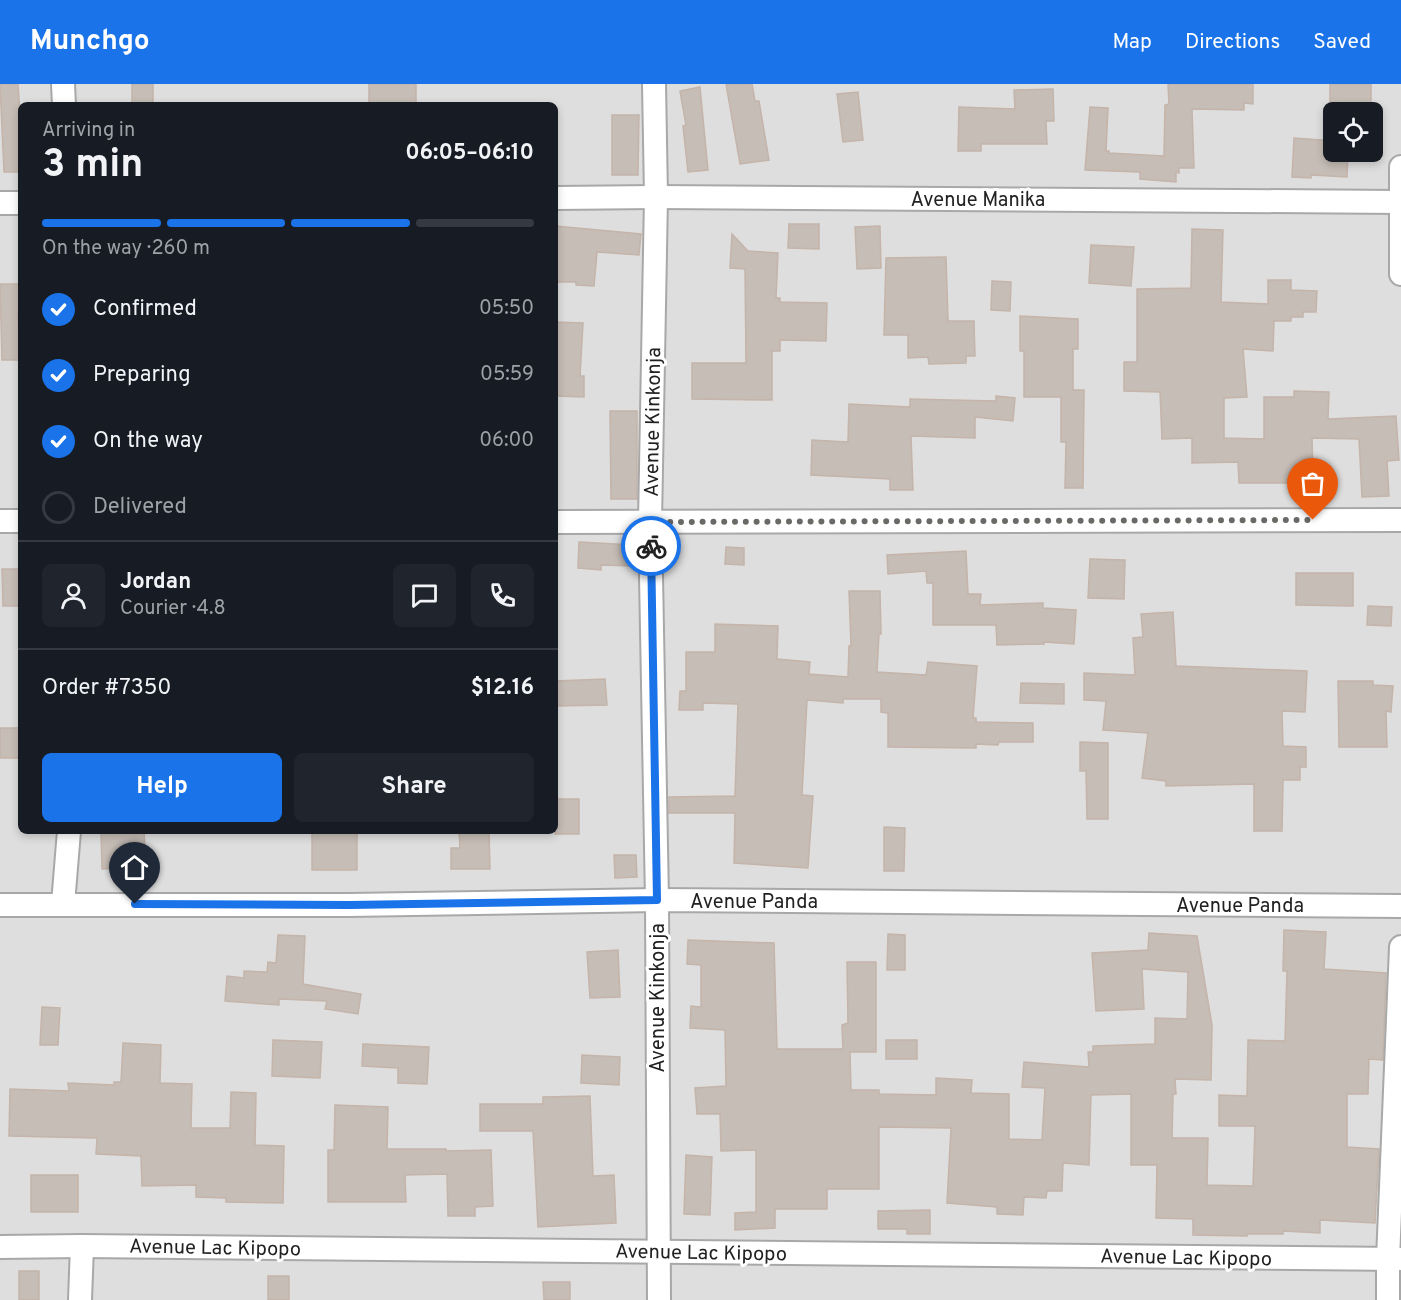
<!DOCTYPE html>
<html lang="en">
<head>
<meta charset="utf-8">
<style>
  body { margin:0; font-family:Overpass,sans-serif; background:#20242c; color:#f1f3f6; height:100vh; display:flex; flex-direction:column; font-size:22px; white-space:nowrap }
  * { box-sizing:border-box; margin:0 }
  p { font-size:20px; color:#9ea1a6 }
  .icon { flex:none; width:33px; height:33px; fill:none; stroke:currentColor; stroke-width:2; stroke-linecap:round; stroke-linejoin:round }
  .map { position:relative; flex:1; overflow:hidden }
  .drawer { position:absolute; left:18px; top:18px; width:540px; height:732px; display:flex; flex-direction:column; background:#171b24; border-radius:9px; box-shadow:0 3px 9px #0003 }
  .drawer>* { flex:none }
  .tools { position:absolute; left:1323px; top:18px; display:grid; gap:12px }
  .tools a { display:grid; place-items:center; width:60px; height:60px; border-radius:9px; background:#171b24; box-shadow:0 3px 9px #0003; font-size:30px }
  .pin { position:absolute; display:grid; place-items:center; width:51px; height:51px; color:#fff; margin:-62px -26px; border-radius:50% 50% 50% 0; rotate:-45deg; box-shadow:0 0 6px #0007 }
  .pin .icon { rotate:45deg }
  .courier { position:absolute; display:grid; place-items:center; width:60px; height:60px; margin:-30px; border:4px solid #1a73e8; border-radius:50%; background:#fff; color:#222; box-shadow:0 2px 8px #0007 }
  .overview em { font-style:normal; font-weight:700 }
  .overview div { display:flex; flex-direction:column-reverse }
  .overview { display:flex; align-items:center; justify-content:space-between; height:102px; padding:0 24px }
  h1 { font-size:39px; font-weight:700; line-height:45px }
  .bar { display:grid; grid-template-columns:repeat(4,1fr); gap:9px 6px; align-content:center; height:72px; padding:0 24px }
  .bar i { height:8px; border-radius:4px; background:#363941 }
  .bar .selected { background:#1a73e8 }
  .bar p { grid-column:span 4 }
  .line { display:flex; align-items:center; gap:15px; padding:0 24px; border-top:2px solid #363941 }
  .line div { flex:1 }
  .round { display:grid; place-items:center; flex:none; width:63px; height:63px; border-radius:9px; background:#20242c }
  ol { padding:0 24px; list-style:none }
  li { display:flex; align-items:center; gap:18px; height:66px }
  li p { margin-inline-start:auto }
  li .icon { padding:6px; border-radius:50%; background:#1a73e8; color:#fff; stroke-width:4 }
  li:last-child { color:#9ea1a6 }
  li i { width:33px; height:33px; border:3px solid #363941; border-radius:50% }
  .cta { display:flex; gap:12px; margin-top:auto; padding:12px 24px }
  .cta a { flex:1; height:69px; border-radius:9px; background:#1a73e8; color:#fff; font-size:24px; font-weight:700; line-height:69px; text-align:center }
  .cta a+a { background:#20242c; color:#f1f3f6 }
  header { display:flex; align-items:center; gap:36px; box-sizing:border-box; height:84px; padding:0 30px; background:#1a73e8; color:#fff }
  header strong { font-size:28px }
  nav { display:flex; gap:33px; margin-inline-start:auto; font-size:21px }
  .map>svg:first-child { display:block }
</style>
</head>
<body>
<header>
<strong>Munchgo</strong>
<nav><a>Map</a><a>Directions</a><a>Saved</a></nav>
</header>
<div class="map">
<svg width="1401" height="1216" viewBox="0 0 1401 1216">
  <rect width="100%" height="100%" fill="#f1eee7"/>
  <path fill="#dfdede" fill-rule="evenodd" d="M0,0H1401V1216H0ZM21,21H555V747H21ZM1334,28H1372V68H1334Z"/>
  <g fill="#c6bdb6" stroke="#c4b4a9" stroke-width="1.5">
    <polygon points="0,0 18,0 21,46 21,88 4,88"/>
    <rect x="132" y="0" width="21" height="21"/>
    <rect x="369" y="0" width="47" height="19"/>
    <polygon points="726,0 752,0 755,17 759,17 769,76 740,80"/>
    <polygon points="1168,0 1253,0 1253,20 1244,19 1244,26 1192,25 1194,84 1179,84 1179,89 1176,88 1176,98 1140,95 1140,88 1085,86 1090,23 1108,24 1106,67 1109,67 1109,69 1164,72 1165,21 1169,20"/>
    <rect x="1330" y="0" width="41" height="28"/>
    <polygon points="700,3 708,86 688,88 683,42 686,41 680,7"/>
    <polygon points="1053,5 1054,37 1046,37 1047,60 981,60 981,67 958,67 959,23 1015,25 1014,6"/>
    <polygon points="858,8 863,56 843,58 837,10"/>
    <polygon points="612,31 639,31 638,91 612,91"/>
    <polygon points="1294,54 1334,57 1334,68 1348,68 1347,93 1311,91 1311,94 1292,93"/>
    <polygon points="789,140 819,140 819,165 788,164"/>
    <polygon points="555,142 641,150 639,171 597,168 594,202 576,201 576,198 555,198"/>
    <polygon points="880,142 881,184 857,185 855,143"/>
    <polygon points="1192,145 1223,146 1221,218 1268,220 1268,196 1291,196 1291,206 1317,207 1316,228 1303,228 1303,233 1291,233 1291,237 1274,237 1273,267 1243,265 1247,313 1224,314 1224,354 1264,355 1264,313 1294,313 1294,307 1329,308 1328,335 1396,332 1399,376 1387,377 1389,412 1362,413 1359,355 1312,354 1313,391 1299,391 1300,399 1239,399 1238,378 1192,379 1192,354 1162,355 1160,308 1124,307 1124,278 1137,278 1137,205 1191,204"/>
    <polygon points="732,150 748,167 778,169 776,214 780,214 780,218 827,219 826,257 780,256 780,267 772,267 772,316 692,315 692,279 746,279 745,185 730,184"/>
    <polygon points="1091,161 1134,163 1131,202 1089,199"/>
    <polygon points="946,173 948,237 974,237 975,272 966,272 966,279 929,280 928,273 908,274 908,251 884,251 886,174"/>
    <polygon points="992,197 1011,198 1010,227 991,226"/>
    <polygon points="0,200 21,200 21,227 18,227 20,276 2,276"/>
    <polygon points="1020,232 1078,235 1078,265 1073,265 1073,306 1084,306 1083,404 1065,404 1066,358 1061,358 1061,313 1024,313 1024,267 1020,267"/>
    <polygon points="555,238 583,239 580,292 584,292 584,313 555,312"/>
    <polygon points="996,312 1015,314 1013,337 975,333 975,354 911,352 913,406 890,406 890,395 811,391 812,356 848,358 849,320 910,323 910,315 996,317"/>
    <polygon points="610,327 637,327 637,415 611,415"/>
    <polygon points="579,458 633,461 632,482 601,481 601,486 578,484"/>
    <polygon points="726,463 744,464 744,481 725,480"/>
    <polygon points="966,467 968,510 981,510 980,521 1043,519 1043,524 1076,526 1074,560 1044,558 1044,560 997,561 996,541 933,541 933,499 927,499 926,487 888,490 887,471"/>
    <polygon points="1090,475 1125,476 1124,515 1088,514"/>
    <polygon points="2,485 21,485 21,522 3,522"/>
    <polygon points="1296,489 1353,489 1353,522 1296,521"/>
    <polygon points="849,507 880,507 881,550 879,550 877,588 926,591 928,578 977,582 973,634 976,634 976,638 1033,639 1033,658 999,658 998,661 976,660 976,664 888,663 888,629 881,628 881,615 843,615 843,619 807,616 802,711 813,712 808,784 734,779 735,729 669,729 669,713 735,712 738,620 703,619 703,626 679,626 680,607 686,607 686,568 715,568 715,540 778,542 777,575 810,578 809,590 848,593 849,562 851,562"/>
    <polygon points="1368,522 1392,523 1391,542 1367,541"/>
    <polygon points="1173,528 1176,582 1307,587 1305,628 1282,627 1283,662 1306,663 1306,683 1300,683 1300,696 1283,696 1282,747 1254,747 1254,700 1166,702 1166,697 1142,694 1148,649 1103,646 1106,617 1084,616 1084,589 1135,591 1133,554 1143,553 1141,530"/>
    <polygon points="605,595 607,621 555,622 555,597"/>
    <polygon points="1338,597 1373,597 1373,601 1393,602 1391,628 1386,627 1387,663 1339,663"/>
    <polygon points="1021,599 1064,600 1064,620 1020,619"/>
    <rect x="0" y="644" width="21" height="30"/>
    <polygon points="1080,658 1108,659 1108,735 1087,735 1086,687 1080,687"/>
    <rect x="555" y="715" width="24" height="35"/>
    <polygon points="884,743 905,744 904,787 884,787"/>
    <polygon points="101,747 144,747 145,766 123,766 123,784 102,785"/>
    <rect x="312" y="747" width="45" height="39"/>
    <polygon points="459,747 489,747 490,785 451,785 451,764 460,764"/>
    <polygon points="614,771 636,771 637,793 615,794"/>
    <polygon points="1284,846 1326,848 1324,885 1386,889 1383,976 1369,975 1368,1010 1347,1010 1347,1063 1379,1065 1375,1139 1320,1136 1320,1149 1283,1147 1283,1150 1247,1150 1247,1152 1193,1151 1193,1135 1156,1134 1157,1081 1131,1081 1131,1010 1091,1011 1089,1081 1063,1079 1062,1107 1047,1107 1046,1114 1024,1113 1023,1131 997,1130 997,1123 947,1119 951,1044 879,1043 879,1105 827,1105 827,1125 775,1125 775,1144 735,1146 735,1129 756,1128 756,1066 721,1067 720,1030 697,1030 695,1004 726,1002 725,946 690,944 691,922 701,923 701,881 687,880 688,856 774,859 777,965 843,965 842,941 848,939 847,878 876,878 876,968 850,968 851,1006 879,1006 879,1010 936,1011 936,994 972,996 971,1009 1009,1010 1009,1055 1042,1056 1045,1004 1022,1003 1024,978 1089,983 1088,968 1093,968 1093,962 1155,960 1155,934 1187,935 1188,888 1142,885 1144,925 1096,927 1092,869 1148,866 1149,849 1197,852 1212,941 1211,996 1175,995 1176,1010 1173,1010 1172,1054 1208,1054 1207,1101 1253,1102 1255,1042 1219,1042 1219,1011 1247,1012 1248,956 1285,957 1287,887 1283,887"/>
    <polygon points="888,850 905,851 905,886 887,886"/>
    <polygon points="278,851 305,852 303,900 361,910 358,930 325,925 327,917 279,915 279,921 225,917 227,892 244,894 244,887 267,888 268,878 276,879"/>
    <polygon points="618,866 620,913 590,914 587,868"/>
    <polygon points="42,923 60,924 58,961 40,961"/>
    <polygon points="273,956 322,958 320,994 272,992"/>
    <rect x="886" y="956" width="31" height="19"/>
    <polygon points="123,959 161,961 160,999 192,1000 191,1044 230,1044 231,1008 256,1009 255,1061 284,1062 283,1119 226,1118 226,1114 196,1113 196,1101 142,1102 141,1072 96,1070 97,1054 9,1052 10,1005 69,1007 68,999 114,1001 114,998 121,998"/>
    <polygon points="363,960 429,963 427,1000 398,999 398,984 362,982"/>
    <polygon points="582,971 620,973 619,1001 581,999"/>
    <polygon points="590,1012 593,1092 614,1091 616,1139 538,1143 533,1047 480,1047 480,1020 543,1020 543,1013"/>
    <polygon points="335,1021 388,1023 387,1065 446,1065 446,1067 491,1066 493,1122 475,1123 475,1132 448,1132 447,1090 405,1091 406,1118 328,1118 328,1066 334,1066"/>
    <polygon points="686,1071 712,1073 710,1131 684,1130"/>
    <rect x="31" y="1091" width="47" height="37"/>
    <polygon points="930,1126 930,1150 907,1150 907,1145 878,1145 878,1127"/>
    <rect x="19" y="1187" width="20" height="29"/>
    <rect x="268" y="1192" width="21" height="24"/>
    <polygon points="543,1198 570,1198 570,1216 544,1216"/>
  </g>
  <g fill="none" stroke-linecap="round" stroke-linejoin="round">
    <defs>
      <g id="minor">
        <polyline points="63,0 64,21"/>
        <polyline points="654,0 656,113 650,438 657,816 659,1216"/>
        <polyline points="1401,83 1401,190"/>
        <polyline points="555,114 656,113 1401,118"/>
        <polyline points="0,119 21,119"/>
        <polyline points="0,437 21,437"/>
        <polyline points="555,438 1401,436"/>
        <polyline points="63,820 69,747"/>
        <polyline points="0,821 349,821 657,816 1401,822"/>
        <polyline points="0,1163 82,1162 1401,1175"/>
        <polyline points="80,1216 82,1162"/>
        <polyline points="1388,1216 1388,1175 1401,863"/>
      </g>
    </defs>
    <use href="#minor" stroke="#a8a8a8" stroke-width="26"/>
    <use href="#minor" stroke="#fff" stroke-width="22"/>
  </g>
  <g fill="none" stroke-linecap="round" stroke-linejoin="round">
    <polyline stroke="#6a6966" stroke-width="6" stroke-dasharray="0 10.8" points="651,462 651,438 1313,436"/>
    <polyline stroke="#1a73e8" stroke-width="8" points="135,820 349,821 657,816 651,462"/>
  </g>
  <g text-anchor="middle" stroke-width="6" stroke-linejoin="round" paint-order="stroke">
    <g font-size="20" fill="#212121" stroke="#fff">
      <text x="978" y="122">Avenue Manika</text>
      <text transform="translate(652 338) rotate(-89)" y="7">Avenue Kinkonja</text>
      <text x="754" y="824">Avenue Panda</text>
      <text x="1240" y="828">Avenue Panda</text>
      <text transform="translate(657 914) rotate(-90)" y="7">Avenue Kinkonja</text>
      <text transform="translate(215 1163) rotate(1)" y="7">Avenue Lac Kipopo</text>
      <text transform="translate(701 1168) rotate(1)" y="7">Avenue Lac Kipopo</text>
      <text transform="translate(1186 1173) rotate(1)" y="7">Avenue Lac Kipopo</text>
    </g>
  </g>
</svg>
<div class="tools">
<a><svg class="icon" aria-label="locate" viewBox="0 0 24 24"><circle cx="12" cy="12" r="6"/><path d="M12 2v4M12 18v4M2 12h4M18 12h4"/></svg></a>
</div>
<div class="pin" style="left:1313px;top:436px;background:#ea580c"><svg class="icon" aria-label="bag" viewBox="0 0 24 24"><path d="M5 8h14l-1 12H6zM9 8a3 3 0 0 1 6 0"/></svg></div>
<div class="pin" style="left:135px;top:820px;background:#1f2937"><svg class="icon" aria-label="home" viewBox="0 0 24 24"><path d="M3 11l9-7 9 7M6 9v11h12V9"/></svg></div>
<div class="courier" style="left:651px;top:462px"><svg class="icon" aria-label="bike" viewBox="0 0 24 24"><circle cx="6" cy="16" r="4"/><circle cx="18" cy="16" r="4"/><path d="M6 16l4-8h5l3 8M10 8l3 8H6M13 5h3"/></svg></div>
<section class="drawer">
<div class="overview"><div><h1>3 min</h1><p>Arriving in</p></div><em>06:05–06:10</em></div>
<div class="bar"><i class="selected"></i><i class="selected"></i><i class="selected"></i><i></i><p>On the way · 260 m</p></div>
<ol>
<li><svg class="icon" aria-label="check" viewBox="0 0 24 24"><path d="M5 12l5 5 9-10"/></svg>Confirmed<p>05:50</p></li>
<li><svg class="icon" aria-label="check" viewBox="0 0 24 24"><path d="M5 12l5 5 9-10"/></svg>Preparing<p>05:59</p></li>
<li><svg class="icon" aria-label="check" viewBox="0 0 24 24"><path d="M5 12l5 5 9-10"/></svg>On the way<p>06:00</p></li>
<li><i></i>Delivered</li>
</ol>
<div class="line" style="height:108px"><a class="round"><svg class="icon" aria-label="person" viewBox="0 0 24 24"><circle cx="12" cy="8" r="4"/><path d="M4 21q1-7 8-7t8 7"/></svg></a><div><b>Jordan</b><p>Courier · 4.8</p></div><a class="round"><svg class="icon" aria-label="chat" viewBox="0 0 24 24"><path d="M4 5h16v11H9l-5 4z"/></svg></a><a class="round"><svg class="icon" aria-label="phone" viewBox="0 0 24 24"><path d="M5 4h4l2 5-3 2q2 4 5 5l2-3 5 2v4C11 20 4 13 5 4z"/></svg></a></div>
<div class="line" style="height:78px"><div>Order #7350</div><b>$12.16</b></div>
<div class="cta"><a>Help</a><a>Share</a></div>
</section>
</div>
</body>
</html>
